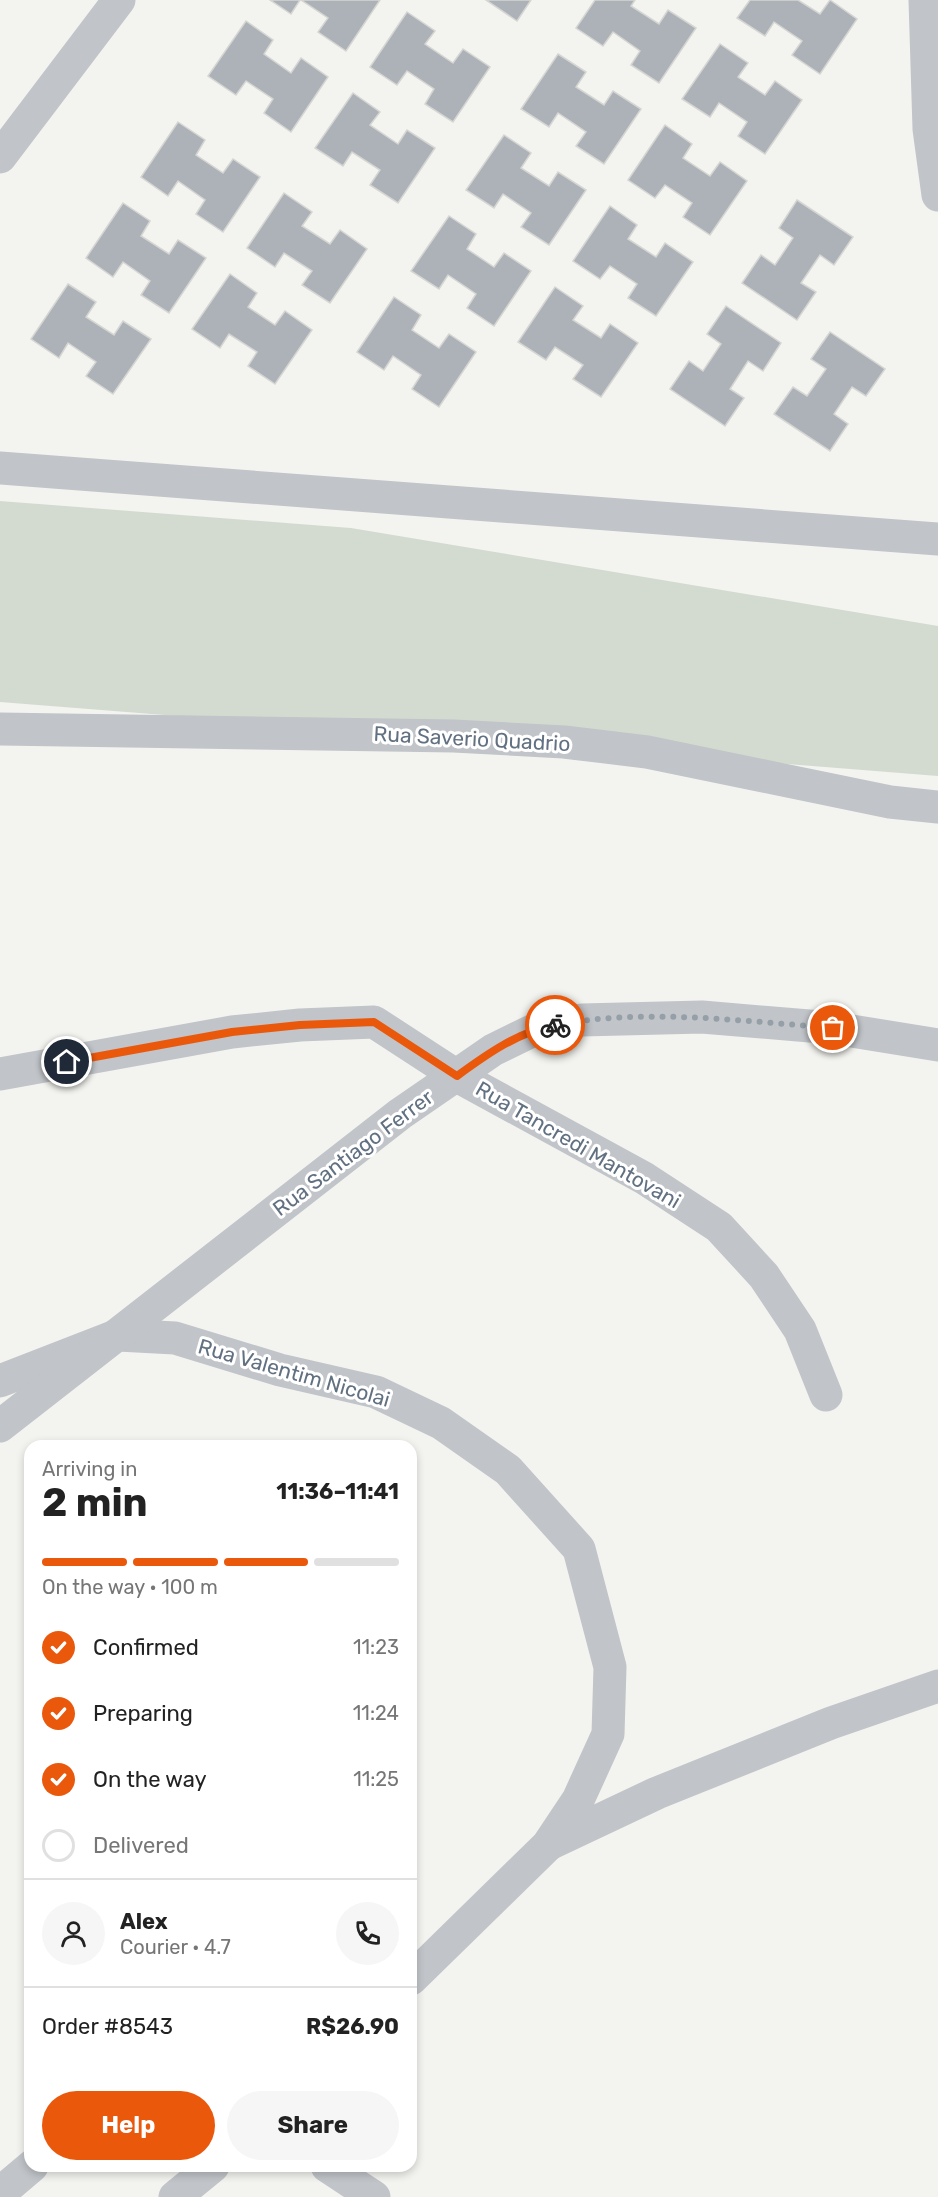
<!DOCTYPE html>
<html lang="en">
<head>
<meta charset="utf-8">
<style>
  body { margin:0; font-family:Rubik,sans-serif; background:#f6f6f6; color:#222; height:100vh; display:flex; flex-direction:column; font-size:22px; white-space:nowrap }
  * { box-sizing:border-box; margin:0 }
  p { font-size:20px; color:#767676 }
  .icon { flex:none; width:33px; height:33px; fill:none; stroke:currentColor; stroke-width:2; stroke-linecap:round; stroke-linejoin:round }
  .map { position:relative; flex:1; overflow:hidden }
  .sheet { position:absolute; left:24px; top:1440px; width:393px; height:732px; display:flex; flex-direction:column; background:#fff; border-radius:18px; box-shadow:0 3px 9px #0003 }
  .sheet>* { flex:none }
  .pin { position:absolute; display:grid; place-items:center; width:51px; height:51px; color:#fff; margin:-26px; border:3px solid #fff; border-radius:50%; box-shadow:0 2px 6px #0007 }
  .courier { position:absolute; display:grid; place-items:center; width:60px; height:60px; margin:-30px; border:4px solid #ea580c; border-radius:50%; background:#fff; color:#222; box-shadow:0 2px 8px #0007 }
  .head em { font-style:normal; font-weight:700 }
  .head div { display:flex; flex-direction:column-reverse }
  .head { display:flex; align-items:center; justify-content:space-between; height:102px; padding:0 18px }
  h1 { font-size:39px; font-weight:700; line-height:45px }
  .bar { display:grid; grid-template-columns:repeat(4,1fr); gap:9px 6px; align-content:center; height:72px; padding:0 18px }
  .bar i { height:8px; border-radius:4px; background:#e0e0e0 }
  .bar .current { background:#ea580c }
  .bar p { grid-column:span 4 }
  .line { display:flex; align-items:center; gap:15px; padding:0 18px; border-top:2px solid #e0e0e0 }
  .line div { flex:1 }
  .round { display:grid; place-items:center; flex:none; width:63px; height:63px; border-radius:32px; background:#f6f6f6 }
  ol { padding:0 18px; list-style:none }
  li { display:flex; align-items:center; gap:18px; height:66px }
  li p { margin-inline-start:auto }
  li .icon { padding:6px; border-radius:50%; background:#ea580c; color:#fff; stroke-width:4 }
  li:last-child { color:#767676 }
  li i { width:33px; height:33px; border:3px solid #e0e0e0; border-radius:50% }
  .action { display:flex; gap:12px; margin-top:auto; padding:12px 18px }
  .action a { flex:1; height:69px; border-radius:36px; background:#ea580c; color:#fff; font-size:24px; font-weight:700; line-height:69px; text-align:center }
  .action a+a { background:#f6f6f6; color:#222 }
  .map>svg:first-child { display:block }
</style>
</head>
<body>
<div class="map">
<svg width="938" height="2197" viewBox="0 0 938 2197">
  <rect width="100%" height="100%" fill="#f3f4ef"/>
  <polygon fill="#d3dbd0" points="0,501 351,528 938,626 938,776 0,702"/>
  <g fill="#acb2b8" stroke="#d5d5d2" stroke-width="1.5">
    <polygon points="270,0 300,0 291,14"/>
    <polygon points="301,0 380,0 346,51 318,32 328,18"/>
    <polygon points="486,0 531,0 517,21"/>
    <polygon points="595,0 635,0 631,6 659,24 668,10 696,28 659,83 631,65 640,51 613,32 603,46 576,28"/>
    <polygon points="750,0 798,0 820,14 830,0 857,19 820,74 792,55 802,41 774,22 765,36 737,18"/>
    <polygon points="407,12 435,31 425,44 453,63 463,49 490,67 453,122 425,104 434,89 407,71 397,85 370,67"/>
    <polygon points="246,21 273,40 264,54 291,73 301,58 328,77 291,132 264,113 273,99 246,81 236,95 208,76"/>
    <polygon points="720,44 748,63 738,77 765,95 775,81 802,100 765,154 738,136 747,122 719,103 710,117 682,99"/>
    <polygon points="558,54 586,72 576,87 604,105 613,91 641,109 604,164 576,146 586,132 558,113 549,127 521,109"/>
    <polygon points="353,93 380,112 370,125 398,144 407,130 435,148 398,203 370,185 380,170 352,152 343,166 315,148"/>
    <polygon points="178,122 205,140 196,155 223,173 233,159 260,177 223,232 196,214 205,200 178,181 168,196 141,177"/>
    <polygon points="665,125 692,144 683,158 710,176 720,162 747,181 710,235 683,217 692,203 665,185 655,198 628,180"/>
    <polygon points="504,135 531,153 521,168 549,186 558,172 586,190 549,245 521,227 531,213 503,194 494,208 466,190"/>
    <polygon points="284,193 312,212 302,226 330,244 340,230 367,249 330,303 302,285 312,271 284,253 275,267 247,248"/>
    <polygon points="797,200 853,237 834,265 820,255 801,283 816,292 797,320 742,283 761,255 775,265 793,238 779,228"/>
    <polygon points="123,203 150,221 141,236 169,254 178,240 206,258 169,313 141,295 150,281 123,262 113,277 86,258"/>
    <polygon points="610,206 637,225 628,239 656,257 665,243 693,262 656,316 628,298 637,284 610,266 600,279 573,261"/>
    <polygon points="449,216 476,234 467,249 494,267 504,253 531,271 494,326 467,308 476,294 448,275 439,289 411,271"/>
    <polygon points="230,274 257,293 248,307 275,325 285,311 312,330 275,384 248,366 257,352 229,334 220,348 192,329"/>
    <polygon points="68,284 96,302 86,317 114,335 123,321 151,339 113,394 86,376 96,362 68,343 59,358 31,339"/>
    <polygon points="555,287 583,306 573,320 601,338 610,324 638,343 601,397 573,379 583,365 555,347 546,360 518,342"/>
    <polygon points="394,297 421,315 412,330 439,348 449,334 476,352 439,407 412,389 421,375 393,356 384,370 357,352"/>
    <polygon points="726,306 781,343 763,371 748,361 730,389 744,398 725,426 670,389 689,361 703,371 721,344 707,334"/>
    <polygon points="830,332 885,369 866,396 852,387 834,414 848,424 830,451 774,414 793,387 807,396 826,369 811,359"/>
  </g>
  <g fill="none" stroke-linecap="round" stroke-linejoin="round">
    <g stroke="#c1c4c8" stroke-width="33">
      <polyline points="925,0 929,129 938,195"/>
      <polyline points="0,157 119,0"/>
      <polyline points="0,468 938,539"/>
      <polyline points="0,729 454,736 564,742 647,752 890,802 938,807"/>
      <polyline points="0,1074 232,1032 300,1025 374,1022 457,1076 644,1178 719,1227 764,1276 800,1330 826,1395"/>
      <polyline points="0,1381 118,1335 175,1338 280,1370 376,1392 441,1423 508,1470 579,1549 610,1667 608,1734 578,1800 548,1845 411,1979"/>
      <polyline points="0,1426 400,1114 493,1050 536,1029 582,1020 702,1017 833,1028 938,1045"/>
      <polyline points="549,1844 657,1793 831,1723 938,1686"/>
      <polyline points="327,2166 374,2197"/>
      <polyline points="0,2193 32,2166"/>
      <polyline points="175,2197 213,2166"/>
    </g>
  </g>
  <g fill="none" stroke-linecap="round" stroke-linejoin="round">
    <path stroke="#959fa8" stroke-width="6" stroke-dasharray="0 10.8" d="M555,1025C644,1008 743,1021 833,1028"/>
    <path stroke="#ea580c" stroke-width="8" d="M67,1062L232,1032L300,1025L374,1022L457,1076C487,1054 518,1032 555,1025"/>
  </g>
  <g text-anchor="middle" stroke-width="6" stroke-linejoin="round" paint-order="stroke">
    <g font-size="21" fill="#627181" stroke="#fff">
      <text transform="translate(472 739) rotate(3)" y="7">Rua Saverio Quadrio</text>
      <text transform="translate(578 1145) rotate(30)" y="7">Rua Tancredi Mantovani</text>
      <text transform="translate(353 1153) rotate(-37)" y="7">Rua Santiago Ferrer</text>
      <text transform="translate(294 1373) rotate(16)" y="7">Rua Valentim Nicolai</text>
    </g>
  </g>
</svg>
<div class="pin" style="left:833px;top:1028px;background:#ea580c"><svg class="icon" aria-label="bag" viewBox="0 0 24 24"><path d="M5 8h14l-1 12H6zM9 8a3 3 0 0 1 6 0"/></svg></div>
<div class="pin" style="left:67px;top:1062px;background:#1f2937"><svg class="icon" aria-label="home" viewBox="0 0 24 24"><path d="M3 11l9-7 9 7M6 9v11h12V9"/></svg></div>
<div class="courier" style="left:555px;top:1025px"><svg class="icon" aria-label="bike" viewBox="0 0 24 24"><circle cx="6" cy="16" r="4"/><circle cx="18" cy="16" r="4"/><path d="M6 16l4-8h5l3 8M10 8l3 8H6M13 5h3"/></svg></div>
<section class="sheet">
<div class="head"><div><h1>2 min</h1><p>Arriving in</p></div><em>11:36–11:41</em></div>
<div class="bar"><i class="current"></i><i class="current"></i><i class="current"></i><i></i><p>On the way · 100 m</p></div>
<ol>
<li><svg class="icon" aria-label="check" viewBox="0 0 24 24"><path d="M5 12l5 5 9-10"/></svg>Confirmed<p>11:23</p></li>
<li><svg class="icon" aria-label="check" viewBox="0 0 24 24"><path d="M5 12l5 5 9-10"/></svg>Preparing<p>11:24</p></li>
<li><svg class="icon" aria-label="check" viewBox="0 0 24 24"><path d="M5 12l5 5 9-10"/></svg>On the way<p>11:25</p></li>
<li><i></i>Delivered</li>
</ol>
<div class="line" style="height:108px"><a class="round"><svg class="icon" aria-label="person" viewBox="0 0 24 24"><circle cx="12" cy="8" r="4"/><path d="M4 21q1-7 8-7t8 7"/></svg></a><div><b>Alex</b><p>Courier · 4.7</p></div><a class="round"><svg class="icon" aria-label="phone" viewBox="0 0 24 24"><path d="M5 4h4l2 5-3 2q2 4 5 5l2-3 5 2v4C11 20 4 13 5 4z"/></svg></a></div>
<div class="line" style="height:78px"><div>Order #8543</div><b>R$26.90</b></div>
<div class="action"><a>Help</a><a>Share</a></div>
</section>
</div>
</body>
</html>
